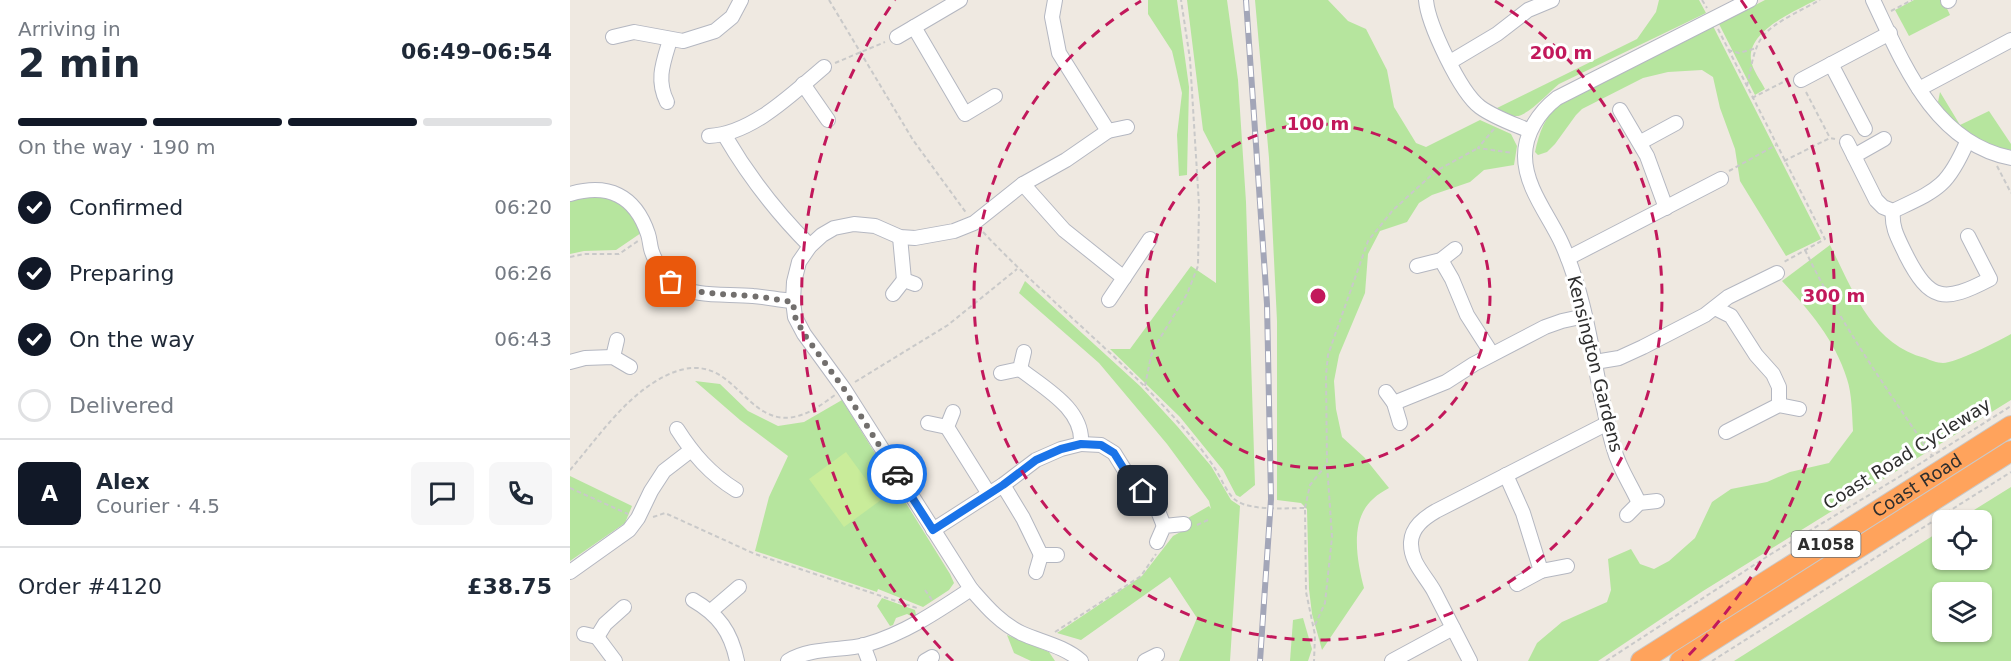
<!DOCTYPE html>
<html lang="en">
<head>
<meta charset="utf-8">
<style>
  body { margin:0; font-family:"DejaVu Sans",sans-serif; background:#f6f6f7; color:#1f2937; height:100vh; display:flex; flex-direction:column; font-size:22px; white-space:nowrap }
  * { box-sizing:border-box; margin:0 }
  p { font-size:20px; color:#747a83 }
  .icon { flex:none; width:33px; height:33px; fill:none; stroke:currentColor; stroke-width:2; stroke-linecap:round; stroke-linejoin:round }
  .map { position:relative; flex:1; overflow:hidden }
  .panel { display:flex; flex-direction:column; background:#fff; width:570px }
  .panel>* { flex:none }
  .buttons { position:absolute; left:1362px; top:510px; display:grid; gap:12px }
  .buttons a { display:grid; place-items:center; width:60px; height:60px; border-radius:9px; background:#fff; box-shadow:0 2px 4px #0004; font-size:30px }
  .pin { position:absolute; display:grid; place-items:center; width:51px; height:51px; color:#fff; margin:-26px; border-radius:12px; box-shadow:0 3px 9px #0006 }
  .courier { position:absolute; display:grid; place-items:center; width:60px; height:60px; margin:-30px; border:4px solid #1a73e8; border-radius:50%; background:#fff; color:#222; box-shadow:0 2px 8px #0007 }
  .headline em { font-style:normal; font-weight:700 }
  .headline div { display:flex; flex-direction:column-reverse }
  .headline { display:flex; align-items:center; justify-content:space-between; height:102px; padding:0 18px }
  h1 { font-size:39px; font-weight:700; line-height:45px }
  .bar { display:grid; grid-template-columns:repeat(4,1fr); gap:9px 6px; align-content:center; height:72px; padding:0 18px }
  .bar i { height:8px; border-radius:4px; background:#e0e1e3 }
  .bar .current { background:#111827 }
  .bar p { grid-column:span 4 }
  .line { display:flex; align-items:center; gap:15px; padding:0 18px; border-top:2px solid #e0e1e3 }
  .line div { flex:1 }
  .round { display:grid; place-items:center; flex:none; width:63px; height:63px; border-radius:9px; background:#f6f6f7 }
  ol { padding:0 18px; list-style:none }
  li { display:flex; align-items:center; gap:18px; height:66px }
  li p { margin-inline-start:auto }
  li .icon { padding:6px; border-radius:50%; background:#111827; color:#fff; stroke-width:4 }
  li:last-child { color:#747a83 }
  li i { width:33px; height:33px; border:3px solid #e0e1e3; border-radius:50% }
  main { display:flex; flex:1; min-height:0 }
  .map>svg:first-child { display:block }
</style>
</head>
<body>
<main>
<section class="panel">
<div class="headline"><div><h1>2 min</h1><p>Arriving in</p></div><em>06:49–06:54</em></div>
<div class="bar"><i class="current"></i><i class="current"></i><i class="current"></i><i></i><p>On the way · 190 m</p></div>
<ol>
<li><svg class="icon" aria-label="check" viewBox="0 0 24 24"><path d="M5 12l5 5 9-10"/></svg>Confirmed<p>06:20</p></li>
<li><svg class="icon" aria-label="check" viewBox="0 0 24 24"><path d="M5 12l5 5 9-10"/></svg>Preparing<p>06:26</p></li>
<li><svg class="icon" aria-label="check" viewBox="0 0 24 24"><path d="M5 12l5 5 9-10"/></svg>On the way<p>06:43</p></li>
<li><i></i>Delivered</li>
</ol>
<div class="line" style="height:108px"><b class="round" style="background:#111827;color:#fff">A</b><div><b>Alex</b><p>Courier · 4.5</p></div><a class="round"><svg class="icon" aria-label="chat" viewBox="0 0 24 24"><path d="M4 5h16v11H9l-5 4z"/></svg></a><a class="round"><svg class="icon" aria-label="phone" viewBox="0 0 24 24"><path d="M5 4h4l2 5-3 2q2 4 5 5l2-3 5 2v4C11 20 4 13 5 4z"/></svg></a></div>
<div class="line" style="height:78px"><div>Order #4120</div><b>£38.75</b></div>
</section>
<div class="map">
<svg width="1441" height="661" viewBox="0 0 1441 661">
  <rect width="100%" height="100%" fill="#efe9e1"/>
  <g fill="#b6e59e" fill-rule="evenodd">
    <polygon points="578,0 607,0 619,87 617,175 609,176 607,135 612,93 602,51 578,14"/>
    <polygon points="617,0 657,0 668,80 676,202 685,485 670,497 666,495 653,470 610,417 540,349 560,349 621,266 646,283 646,155 633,130"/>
    <path d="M685,0H758L778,21L796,29L817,70L824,107L846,143L856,147L910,120L941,134L947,146L944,165L914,170L900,182L862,195L849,203L837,222L810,231L798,254L795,293L769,355L764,381L766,409L772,437L794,457L819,488C814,491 808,494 803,499C779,520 787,561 794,588L752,650L742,614L739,589L737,509L731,503L707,500V321L699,158Z"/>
    <path d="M1089,0H1129L1136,13L989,84C979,92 956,118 945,116C940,116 932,111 927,108L1067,39L1086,12Z"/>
    <path d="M1195,0H1246C1225,11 1177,31 1181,60C1182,69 1191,81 1195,89L1185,95L1149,24Z"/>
    <polygon points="1344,0 1373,0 1380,15 1339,36 1325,10"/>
    <path d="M1143,26L1251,239L1216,256L1170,181L1165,149L1150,108L1143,77L1132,70L1098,72L1073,78L1012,109L1006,115L985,144L977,152L968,155L965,152C969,133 975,116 990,103Z"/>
    <path d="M1370,92L1390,125L1419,111L1441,144V150C1411,146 1385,127 1368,102Z"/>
    <path d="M16,195C31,195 50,199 60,211C65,217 68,227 71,233L46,250L14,251L0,254V201Z"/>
    <path d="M1260,245C1283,290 1301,344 1355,358C1360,360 1367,363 1373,363C1385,363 1429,341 1441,334V400L1133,591L1028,661H958L967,643L992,622L1037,602L1041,590L1038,559L1061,549L1070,564L1084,569L1099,561L1125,538L1142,502L1161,489L1197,482L1220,472L1259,463L1283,431C1282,414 1282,394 1277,379C1265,340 1239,310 1212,281Z"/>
    <polygon points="455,281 571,387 607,426 641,466 661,500 670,506 660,661 609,661 627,618 600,577 511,640 487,633 572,576 603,536 618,528 618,518 639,506 641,509 639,501 597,444 529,363 449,293"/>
    <polygon points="125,381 150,384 178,411 208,426 234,422 272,400 380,574 384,583 379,590 353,607 308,589 307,592 185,551 199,497 218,456 170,420"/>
    <polygon points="0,476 62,506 55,523 0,561"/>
    <path d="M1441,487V661H1164L1372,530V560H1412V520H1388ZM1372,592H1412V632H1372Z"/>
    <polygon points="312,598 345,610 346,615 343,617 337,614 326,618 323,625 320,626 307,606"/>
    <polygon points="733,618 742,649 738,661 720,661 723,620"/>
    <polygon points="437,635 479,652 485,661 461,661 444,653"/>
  </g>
  <polygon fill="#c9ec9a" points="276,452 311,500 274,527 239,479"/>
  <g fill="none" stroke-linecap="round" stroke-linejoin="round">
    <defs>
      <g id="minor">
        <polyline points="485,0 482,17 489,53 538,131"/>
        <path d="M856,0C858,24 890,92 910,107C925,118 944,124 960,131"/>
        <path d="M1303,0C1333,63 1364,143 1441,158"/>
        <polyline points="1378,1 1379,0"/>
        <polyline points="344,27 395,114 425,96"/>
        <polyline points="43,37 64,32 113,41 145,31 162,17 171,0"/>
        <polyline points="327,37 390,0"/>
        <polyline points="880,62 927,34 958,10 982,0"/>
        <polyline points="1261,64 1295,129"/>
        <polyline points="1231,80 1320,33"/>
        <polyline points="233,84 258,120"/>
        <polyline points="1349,89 1441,40"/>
        <path d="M97,102C86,80 93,63 100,40"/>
        <polyline points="1050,110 1077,156 1096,208"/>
        <path d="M139,136C182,134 222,94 254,67"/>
        <path d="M155,136C179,177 206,212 240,246"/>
        <polyline points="1071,142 1106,123"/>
        <path d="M1277,142L1306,200L1313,207L1323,211C1367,190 1377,188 1397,142"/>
        <polyline points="1284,156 1314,139"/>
        <polyline points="453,184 494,230 554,278"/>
        <path d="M0,194C38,183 65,195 78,234C80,240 80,247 82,252C85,261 95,277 102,282C124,299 157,293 183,296C196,297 210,300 223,301"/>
        <path d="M1323,211C1321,228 1329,240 1336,255C1360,302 1374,303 1420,279L1398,236"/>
        <polyline points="330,237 334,280"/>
        <polyline points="998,258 1151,179"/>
        <polyline points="871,260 882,279 897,315 922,354"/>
        <polyline points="847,266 871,260 885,249"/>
        <polyline points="323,294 334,280 345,284"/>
        <polyline points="539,300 580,239"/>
        <polyline points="1145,308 1161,316 1186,355 1203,374 1209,387 1209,405"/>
        <polyline points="43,357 47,340"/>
        <polyline points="0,362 15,358 43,357 60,367"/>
        <polyline points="1025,362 1049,358 1073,347 1135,315 1158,297 1207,273"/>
        <polyline points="431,373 450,369 454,352"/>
        <polyline points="816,392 824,403 830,423"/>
        <polyline points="824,403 876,382 904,364 975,327 992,321 1015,316"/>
        <polyline points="358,423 377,427 383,412"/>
        <polyline points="377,427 419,494"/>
        <path d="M107,429C123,454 140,474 166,490"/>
        <polyline points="1156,432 1209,405 1229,409"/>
        <polyline points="511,444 531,445 544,453 562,482 584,501 594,526"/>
        <polyline points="936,475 953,513 971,571"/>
        <polyline points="433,485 453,518 471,555"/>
        <path d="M1069,503C1061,485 1049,468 1044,449C1024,381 1021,309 992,244C980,217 955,188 955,156C955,133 969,112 987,98L1180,0"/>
        <polyline points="1057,515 1069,503 1087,501"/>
        <path d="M363,530L433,485L466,460L491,449L511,444C514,409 474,388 450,369"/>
        <polyline points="587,542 594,526 614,524"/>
        <polyline points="0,572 59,530 68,518 81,491 94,471 120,451"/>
        <polyline points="466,572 471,555 487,555"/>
        <polyline points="947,584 971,571 997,566"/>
        <path d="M123,600C149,615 161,632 167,661"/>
        <polyline points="141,611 169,587"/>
        <polyline points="14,634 27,637 35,624 54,607"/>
        <polyline points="27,637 45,661"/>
        <polyline points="293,645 299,661"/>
        <path d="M218,661C241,647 270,651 295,645C334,634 368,611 401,589"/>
        <polyline points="355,661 362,657"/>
        <path d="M511,661C494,646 471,642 451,633C430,623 416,606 401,589L274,389L234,334L225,317L223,301L224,282L229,262L240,246L252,235L264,228L284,224L305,226L330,237L345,238L384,231L404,223L453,184L496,160L538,131L557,127"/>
        <polyline points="575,661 587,655"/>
        <polyline points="822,661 883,628"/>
        <path d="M900,661C888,638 876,614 864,591C855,575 840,562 841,542C842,527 854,518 866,511L1038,423"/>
      </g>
      <g id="highway">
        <path id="s1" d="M1071,661L1441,426"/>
        <polyline points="1110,661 1441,451"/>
      </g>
    </defs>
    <use href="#minor" stroke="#b4b7c1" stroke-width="16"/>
    <use href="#highway" stroke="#c9c9c9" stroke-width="22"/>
    <g stroke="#c9c9c9" stroke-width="2" stroke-dasharray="4.5 3" stroke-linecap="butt">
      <polyline points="259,0 343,140 397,214"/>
      <polyline points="1132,0 1137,8"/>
      <polyline points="1321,11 1342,0"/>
      <polyline points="1148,29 1255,239 1214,262"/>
      <polyline points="1158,50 1169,53 1187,48"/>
      <polyline points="265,63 315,42"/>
      <path d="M1177,86C1181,70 1183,48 1193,36C1204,22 1234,9 1250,0"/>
      <polyline points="1236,92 1260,138"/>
      <polyline points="1182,98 1219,79"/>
      <polyline points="924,129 908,148 943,153"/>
      <polyline points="1214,161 1260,138 1265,139"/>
      <polyline points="1427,166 1441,193"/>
      <polyline points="1159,171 1206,145"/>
      <path d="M413,232C476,299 549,355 610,424C622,437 634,452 644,467C651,477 657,495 667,501C682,511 717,508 735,508L736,592L745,635L744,661"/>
      <path d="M1235,250C1270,323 1317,389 1362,456"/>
      <polyline points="0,257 14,254 49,254 68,241"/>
      <polyline points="285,382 378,325 447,269"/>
      <polyline points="575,386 581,356 587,343 617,294 628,266 629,205 620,59 611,0"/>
      <path d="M0,470C25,441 50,404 83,383C167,329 169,439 234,414C245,410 255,402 265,395"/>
      <polyline points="0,488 58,514"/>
      <polyline points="735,508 740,485 757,464"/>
      <polyline points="83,517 95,513 185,554 347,608"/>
      <polyline points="627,525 638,520"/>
      <polyline points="355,590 362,600"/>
      <polyline points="745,625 755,603 762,537 757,464 756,375 758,355 765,335 798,241 823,210 866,171 908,148"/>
      <polyline points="485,632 571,576 586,554"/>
      <polyline points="1036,661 1201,554 1329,477 1441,406"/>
      <polyline points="1142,661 1441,472"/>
    </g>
    <use href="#minor" stroke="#fff" stroke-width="14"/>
    <use href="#highway" stroke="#ffa35c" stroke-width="20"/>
    <defs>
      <polyline id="rail" points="676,0 697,304 701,499 690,661"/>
    </defs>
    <use href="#rail" stroke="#a3a6b8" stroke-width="6"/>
    <use href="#rail" stroke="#fff" stroke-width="4" stroke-dasharray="11" stroke-linecap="butt"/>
  </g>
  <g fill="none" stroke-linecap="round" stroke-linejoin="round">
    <path stroke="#726f6d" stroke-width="6" stroke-dasharray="0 10.8" d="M101,282C129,296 151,293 181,296C195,297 209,300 223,302L225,317L234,334L274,389L327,474"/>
    <polyline stroke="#1a73e8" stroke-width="8" points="327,474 363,530 433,485 466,460 491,449 511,444 531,445 544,453 562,482 573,491"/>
  </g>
  <g fill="none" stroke="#c2185b" stroke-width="3" stroke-dasharray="10 8">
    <circle cx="748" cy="296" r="172"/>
    <path d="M925 1A344 344 0 1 1 571 1"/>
    <path d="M383 661A516 516 0 0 1 325 0M1171 0A516 516 0 0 1 1113 661"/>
  </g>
  <g text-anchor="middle" stroke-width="6" stroke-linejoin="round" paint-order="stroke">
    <rect fill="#fff" stroke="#6d6d6d" stroke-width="1.5" x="1221.5" y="531" width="69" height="26" rx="4.5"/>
    <g font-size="16" font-weight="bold" fill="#2e2e2e">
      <text x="1256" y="550">A1058</text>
    </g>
    <g font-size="18" fill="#2e2e2e" stroke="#fff">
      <text transform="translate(1025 364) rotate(76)" y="6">Kensington Gardens</text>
      <text transform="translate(1337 454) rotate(-32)" y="6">Coast Road Cycleway</text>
      <text dy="6" stroke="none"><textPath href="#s1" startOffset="327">Coast Road</textPath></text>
    </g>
  </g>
  <circle cx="748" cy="296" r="9" fill="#c2185b" stroke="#fff" stroke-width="3"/>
  <g font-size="18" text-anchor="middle" font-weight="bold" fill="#c2185b" stroke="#fff" stroke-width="6" stroke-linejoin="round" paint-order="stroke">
    <text x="991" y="59">200 m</text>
    <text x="748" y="130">100 m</text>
    <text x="1264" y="302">300 m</text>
  </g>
</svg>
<div class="buttons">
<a><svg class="icon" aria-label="locate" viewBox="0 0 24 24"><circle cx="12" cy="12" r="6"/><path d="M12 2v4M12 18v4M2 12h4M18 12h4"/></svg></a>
<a><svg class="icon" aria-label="layers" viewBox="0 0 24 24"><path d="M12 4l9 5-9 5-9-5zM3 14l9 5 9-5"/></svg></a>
</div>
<div class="pin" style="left:101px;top:282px;background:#ea580c"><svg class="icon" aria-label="bag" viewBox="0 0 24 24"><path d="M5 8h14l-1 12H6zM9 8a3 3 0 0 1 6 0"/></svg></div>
<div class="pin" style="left:573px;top:491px;background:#1f2937"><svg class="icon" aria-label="home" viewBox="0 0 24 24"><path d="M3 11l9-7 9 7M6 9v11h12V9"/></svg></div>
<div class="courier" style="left:327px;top:474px"><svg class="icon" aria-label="car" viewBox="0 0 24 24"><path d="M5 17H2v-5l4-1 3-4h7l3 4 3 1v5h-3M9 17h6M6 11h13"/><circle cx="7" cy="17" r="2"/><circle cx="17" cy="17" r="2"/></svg></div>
</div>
</main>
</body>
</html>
